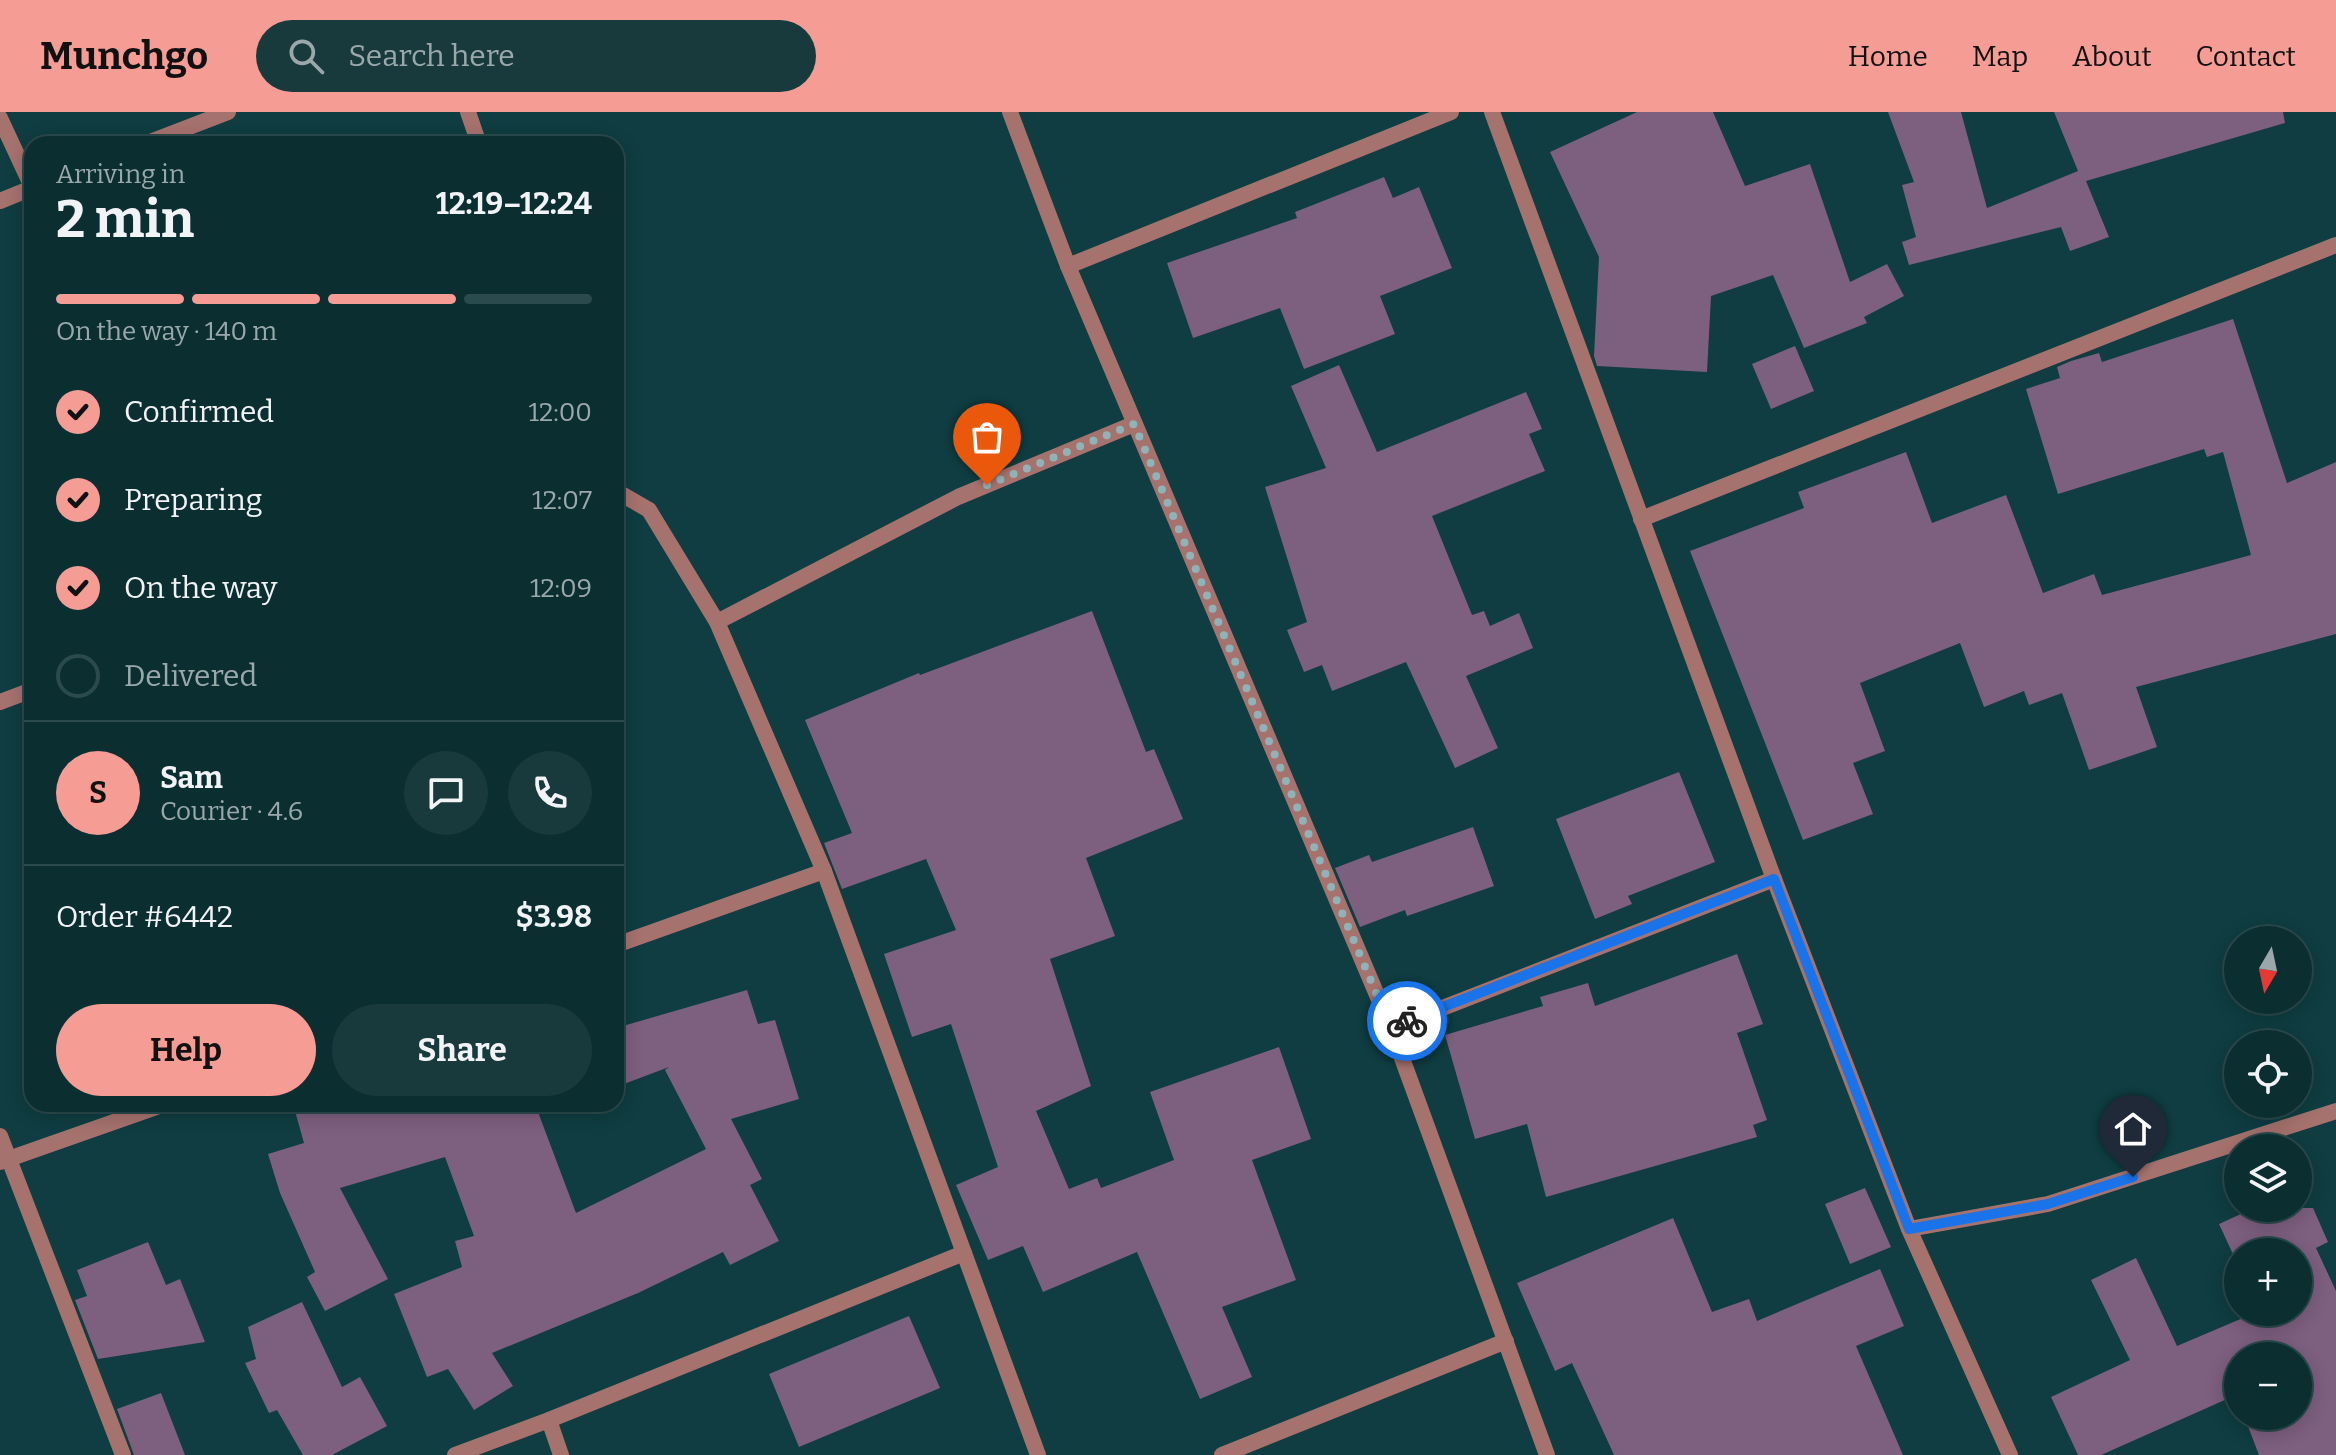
<!DOCTYPE html>
<html lang="en">
<head>
<meta charset="utf-8">
<style>
  body { margin:0; font-family:Bitter,serif; background:#193a3d; color:#f1f3f6; height:100vh; display:flex; flex-direction:column; font-size:30px; white-space:nowrap }
  * { box-sizing:border-box; margin:0 }
  p { font-size:26px; color:#9aa8ab }
  .icon { flex:none; width:44px; height:44px; fill:none; stroke:currentColor; stroke-width:2; stroke-linecap:round; stroke-linejoin:round }
  .map { position:relative; flex:1; overflow:hidden }
  .side { position:absolute; left:24px; top:24px; width:600px; height:976px; display:flex; flex-direction:column; background:#0b2e31; border-radius:24px; box-shadow:0 4px 20px #0003,0 0 0 2px #2b4a4d }
  .side>* { flex:none }
  .needle { width:52px; rotate:189deg }
  .fabs { position:absolute; left:2224px; top:814px; display:grid; gap:16px }
  .fabs a { display:grid; place-items:center; width:88px; height:88px; border-radius:50%; background:#0b2e31; box-shadow:0 4px 20px #0003,0 0 0 2px #2b4a4d; font-size:40px }
  .pin { position:absolute; display:grid; place-items:center; width:68px; height:68px; color:#fff; margin:-82px -34px; border-radius:50% 50% 50% 0; rotate:-45deg; box-shadow:0 0 8px #0007 }
  .pin .icon { rotate:45deg }
  .courier { position:absolute; display:grid; place-items:center; width:80px; height:80px; margin:-40px; border:6px solid #1a73e8; border-radius:50%; background:#fff; color:#222; box-shadow:0 2px 10px #0007 }
  .headline em { font-style:normal; font-weight:700 }
  .headline div { display:flex; flex-direction:column-reverse }
  .headline { display:flex; align-items:center; justify-content:space-between; height:136px; padding:0 32px }
  h1 { font-size:52px; font-weight:700; line-height:60px }
  .bar { display:grid; grid-template-columns:repeat(4,1fr); gap:12px 8px; align-content:center; height:96px; padding:0 32px }
  .bar i { height:10px; border-radius:6px; background:#2b4a4d }
  .bar .current { background:#f59c95 }
  .bar p { grid-column:span 4 }
  .line { display:flex; align-items:center; gap:20px; padding:0 32px; border-top:2px solid #2b4a4d }
  .line div { flex:1 }
  .round { display:grid; place-items:center; flex:none; width:84px; height:84px; border-radius:42px; background:#193a3d }
  ol { padding:0 32px; list-style:none }
  li { display:flex; align-items:center; gap:24px; height:88px }
  li p { margin-inline-start:auto }
  li .icon { padding:8px; border-radius:50%; background:#f59c95; color:#111; stroke-width:4 }
  li:last-child { color:#9aa8ab }
  li i { width:44px; height:44px; border:4px solid #2b4a4d; border-radius:50% }
  .cta { display:flex; gap:16px; margin-top:auto; padding:16px 32px }
  .cta a { flex:1; height:92px; border-radius:48px; background:#f59c95; color:#111; font-size:32px; font-weight:700; line-height:92px; text-align:center }
  .cta a+a { background:#193a3d; color:#f1f3f6 }
  header { display:flex; align-items:center; gap:48px; box-sizing:border-box; height:112px; padding:0 40px; background:#f59c95; color:#111 }
  header strong { font-size:38px }
  nav { display:flex; gap:44px; margin-inline-start:auto; font-size:28px }
  .search { width:560px; height:72px; background:#193a3d; display:flex; align-items:center; gap:20px; box-sizing:border-box; padding:0 28px; border-radius:44px; color:#9aa8ab; font-size:30px }
  .map>svg:first-child { display:block }
</style>
</head>
<body>
<header>
<strong>Munchgo</strong>
<div class="search"><svg class="icon" aria-label="search" viewBox="0 0 24 24"><circle cx="10" cy="10" r="6"/><path d="M15 15l6 6"/></svg>Search here</div>
<nav><a>Home</a><a>Map</a><a>About</a><a>Contact</a></nav>
</header>
<div class="map">
<svg width="2336" height="1343" viewBox="0 0 2336 1343">
  <rect width="100%" height="100%" fill="#0f3d41"/>
  <g fill="#7d5f7f">
    <polygon points="1637,0 1713,0 1745,74 1810,52 1850,170 1887,152 1904,184 1864,205 1867,211 1804,236 1773,163 1711,184 1707,260 1597,254 1594,244 1599,145 1550,40"/>
    <polygon points="1888,0 1961,0 1987,96 2078,59 2054,0 2283,0 2285,11 2086,69 2109,125 2070,139 2061,115 1909,153 1902,130 1916,125 1902,73 1914,70"/>
    <polygon points="1384,65 1393,86 1419,75 1452,156 1380,184 1395,222 1304,257 1280,196 1193,226 1167,151 1297,106 1295,100"/>
    <polygon points="2233,207 2287,371 2336,350 2336,522 2136,575 2157,635 2089,658 2062,581 2029,593 2024,579 1984,595 1960,531 1860,571 1885,639 1853,651 1873,702 1803,728 1690,439 1804,396 1798,380 1906,340 1932,411 2006,383 2043,481 2094,462 2102,483 2251,443 2223,340 2207,345 2204,337 2058,382 2026,277 2060,266 2057,255 2071,249 2099,241 2102,250"/>
    <polygon points="1795,234 1814,279 1771,297 1752,252"/>
    <polygon points="1339,253 1377,340 1526,280 1542,317 1529,322 1545,359 1432,404 1472,503 1484,499 1490,514 1519,501 1533,536 1466,564 1498,636 1455,656 1406,550 1332,579 1322,553 1304,560 1287,518 1307,510 1265,375 1326,356 1291,274"/>
    <polygon points="1092,499 1146,640 1154,637 1183,707 1086,746 1115,824 1050,847 1091,974 1036,999 1069,1077 1097,1066 1101,1076 1174,1048 1150,980 1279,935 1311,1027 1252,1048 1296,1168 1222,1195 1252,1265 1200,1287 1137,1140 1043,1180 1023,1134 988,1148 956,1073 998,1055 951,912 912,925 884,842 956,818 926,747 842,777 824,731 852,721 805,608 919,561 920,563"/>
    <polygon points="1679,660 1715,750 1628,784 1632,792 1595,807 1556,707"/>
    <polygon points="1473,715 1494,774 1407,804 1405,798 1360,815 1335,756 1369,743 1372,750"/>
    <polygon points="1737,842 1763,912 1737,921 1767,1008 1753,1013 1757,1025 1546,1085 1527,1012 1475,1027 1445,923 1543,894 1540,885 1588,871 1595,894"/>
    <polygon points="747,878 758,912 775,908 799,987 731,1007 762,1067 750,1073 779,1129 730,1153 723,1140 638,1181 492,1241 513,1274 474,1298 448,1257 427,1265 394,1182 462,1155 455,1129 474,1124 445,1045 340,1076 388,1167 325,1199 307,1165 315,1160 280,1081 268,1042 304,1031 293,992 535,992 576,1101 706,1037 665,958 669,955 616,975 616,916"/>
    <polygon points="1865,1076 1891,1135 1850,1152 1825,1092"/>
    <polygon points="2254,1096 2313,1096 2328,1130 2316,1136 2336,1179 2336,1343 2259,1343 2244,1304 2298,1304 2298,1244 2238,1244 2238,1288 2236,1283 2101,1343 2078,1343 2051,1285 2130,1248 2091,1168 2136,1146 2177,1234 2257,1200 2298,1200 2298,1140 2238,1140 2238,1153 2219,1112"/>
    <polygon points="1673,1106 1712,1200 1749,1187 1757,1209 1880,1157 1904,1214 1856,1234 1903,1343 1614,1343 1572,1251 1555,1259 1517,1171"/>
    <polygon points="148,1130 166,1173 180,1167 205,1230 98,1247 75,1188 87,1184 77,1158"/>
    <polygon points="302,1190 342,1275 360,1265 387,1314 332,1343 303,1343 277,1298 269,1301 245,1251 256,1247 248,1215"/>
    <polygon points="909,1204 940,1276 799,1335 769,1262"/>
    <polygon points="161,1281 185,1343 134,1343 117,1297"/>
  </g>
  <g fill="none" stroke-linecap="round" stroke-linejoin="round">
    <g stroke="#a6726e" stroke-width="16">
      <polyline points="468,0 479,32"/>
      <polyline points="1010,0 1068,154 1391,916 1547,1343"/>
      <polyline points="1492,0 1774,767 1909,1117 2010,1343"/>
      <polyline points="0,6 32,75"/>
      <polyline points="145,32 228,0"/>
      <polyline points="0,89 32,76"/>
      <polyline points="1068,154 1451,0"/>
      <polyline points="616,379 649,398 717,510 824,759 1038,1343"/>
      <polyline points="1641,407 2336,133"/>
      <polyline points="717,510 958,385 1134,312"/>
      <polyline points="0,590 32,578"/>
      <polyline points="616,833 824,759"/>
      <polyline points="1391,916 1774,767"/>
      <polyline points="0,1024 123,1343"/>
      <polyline points="0,1050 165,992"/>
      <polyline points="1909,1117 2048,1092 2336,999"/>
      <polyline points="549,1308 561,1343"/>
      <polyline points="455,1343 549,1308 964,1141"/>
      <polyline points="1222,1343 1506,1229"/>
    </g>
  </g>
  <g fill="none" stroke-linecap="round" stroke-linejoin="round">
    <polyline stroke="#90b3b7" stroke-width="8" stroke-dasharray="0 14.4" points="987,373 1134,312 1391,916 1407,909"/>
    <polyline stroke="#1a73e8" stroke-width="10" points="1407,909 1774,767 1909,1117 2048,1092 2133,1065"/>
  </g>
</svg>
<div class="fabs">
<a><svg class="needle" viewBox="-14 -14 28 28"><path d="M0-13l5 13h-10z" fill="#e53935"/><path d="M0 13l5-13h-10z" fill="#9aa8ab"/></svg></a>
<a><svg class="icon" aria-label="locate" viewBox="0 0 24 24"><circle cx="12" cy="12" r="6"/><path d="M12 2v4M12 18v4M2 12h4M18 12h4"/></svg></a>
<a><svg class="icon" aria-label="layers" viewBox="0 0 24 24"><path d="M12 4l9 5-9 5-9-5zM3 14l9 5 9-5"/></svg></a>
<a>+</a>
<a>−</a>
</div>
<div class="pin" style="left:987px;top:373px;background:#ea580c"><svg class="icon" aria-label="bag" viewBox="0 0 24 24"><path d="M5 8h14l-1 12H6zM9 8a3 3 0 0 1 6 0"/></svg></div>
<div class="pin" style="left:2133px;top:1065px;background:#1f2937"><svg class="icon" aria-label="home" viewBox="0 0 24 24"><path d="M3 11l9-7 9 7M6 9v11h12V9"/></svg></div>
<div class="courier" style="left:1407px;top:909px"><svg class="icon" aria-label="bike" viewBox="0 0 24 24"><circle cx="6" cy="16" r="4"/><circle cx="18" cy="16" r="4"/><path d="M6 16l4-8h5l3 8M10 8l3 8H6M13 5h3"/></svg></div>
<section class="side">
<div class="headline"><div><h1>2 min</h1><p>Arriving in</p></div><em>12:19–12:24</em></div>
<div class="bar"><i class="current"></i><i class="current"></i><i class="current"></i><i></i><p>On the way · 140 m</p></div>
<ol>
<li><svg class="icon" aria-label="check" viewBox="0 0 24 24"><path d="M5 12l5 5 9-10"/></svg>Confirmed<p>12:00</p></li>
<li><svg class="icon" aria-label="check" viewBox="0 0 24 24"><path d="M5 12l5 5 9-10"/></svg>Preparing<p>12:07</p></li>
<li><svg class="icon" aria-label="check" viewBox="0 0 24 24"><path d="M5 12l5 5 9-10"/></svg>On the way<p>12:09</p></li>
<li><i></i>Delivered</li>
</ol>
<div class="line" style="height:144px"><b class="round" style="background:#f59c95;color:#111">S</b><div><b>Sam</b><p>Courier · 4.6</p></div><a class="round"><svg class="icon" aria-label="chat" viewBox="0 0 24 24"><path d="M4 5h16v11H9l-5 4z"/></svg></a><a class="round"><svg class="icon" aria-label="phone" viewBox="0 0 24 24"><path d="M5 4h4l2 5-3 2q2 4 5 5l2-3 5 2v4C11 20 4 13 5 4z"/></svg></a></div>
<div class="line" style="height:104px"><div>Order #6442</div><b>$3.98</b></div>
<div class="cta"><a>Help</a><a>Share</a></div>
</section>
</div>
</body>
</html>
